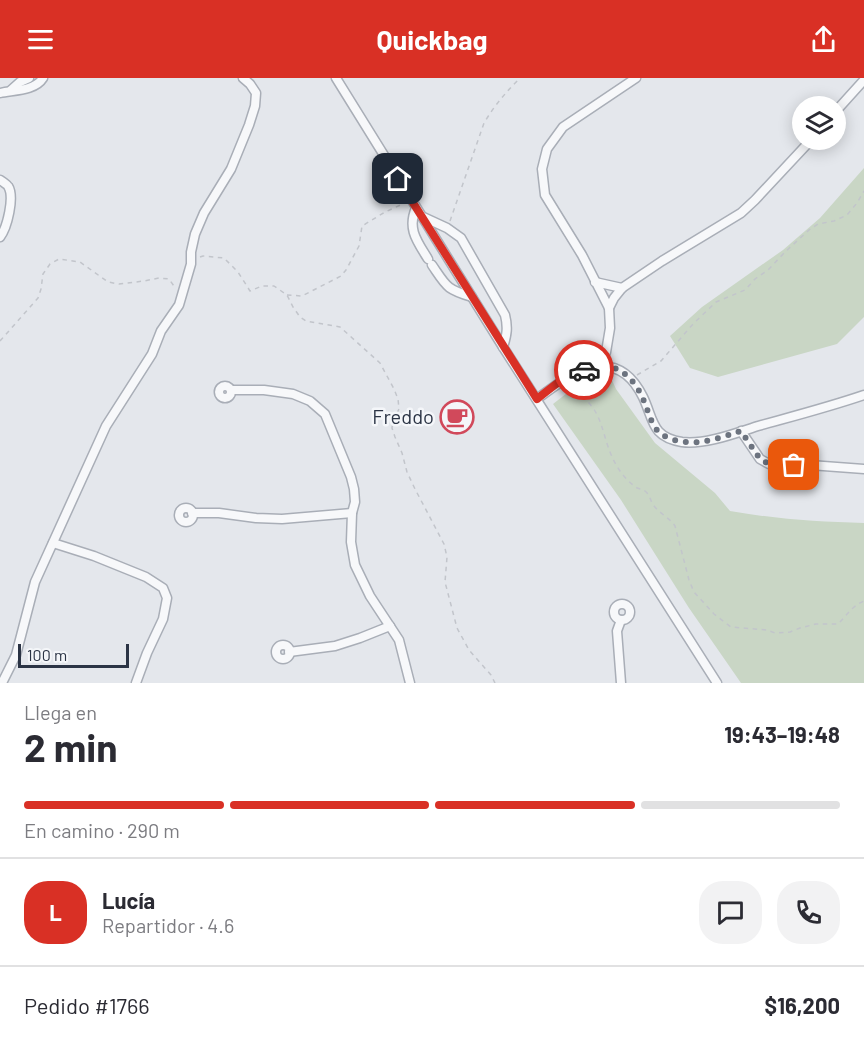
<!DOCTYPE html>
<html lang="es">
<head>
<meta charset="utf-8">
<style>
  body { margin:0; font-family:Barlow,sans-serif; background:#f2f2f3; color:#2b2b33; height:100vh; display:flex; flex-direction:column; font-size:22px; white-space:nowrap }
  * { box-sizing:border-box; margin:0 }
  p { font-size:20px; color:#7c7c81 }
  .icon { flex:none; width:33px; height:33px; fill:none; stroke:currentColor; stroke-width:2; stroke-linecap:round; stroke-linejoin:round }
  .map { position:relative; height:605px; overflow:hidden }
  .details { display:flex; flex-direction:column; background:#fff; flex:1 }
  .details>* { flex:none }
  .fabs { position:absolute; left:792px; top:18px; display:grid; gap:12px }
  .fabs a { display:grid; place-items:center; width:54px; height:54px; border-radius:50%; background:#fff; box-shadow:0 3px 15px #0003; font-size:30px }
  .scale { position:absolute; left:18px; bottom:15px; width:111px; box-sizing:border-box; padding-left:6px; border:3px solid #2b3445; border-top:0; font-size:16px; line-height:21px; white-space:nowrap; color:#2b3445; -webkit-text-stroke:4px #f4f6f9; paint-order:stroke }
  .pin { position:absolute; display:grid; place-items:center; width:51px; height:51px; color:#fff; margin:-26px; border-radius:12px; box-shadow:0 3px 9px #0006 }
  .courier { position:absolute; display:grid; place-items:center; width:60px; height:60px; margin:-30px; border:4px solid #d93025; border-radius:50%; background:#fff; color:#222; box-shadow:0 2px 8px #0007 }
  .head em { font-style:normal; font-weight:700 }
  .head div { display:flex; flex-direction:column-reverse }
  .head { display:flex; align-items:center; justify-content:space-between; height:102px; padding:0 24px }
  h1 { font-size:39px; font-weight:700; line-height:45px }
  .bar { display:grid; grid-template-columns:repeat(4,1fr); gap:9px 6px; align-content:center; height:72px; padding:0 24px }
  .bar i { height:8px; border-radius:4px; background:#e1e1e2 }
  .bar .active { background:#d93025 }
  .bar p { grid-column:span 4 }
  .line { display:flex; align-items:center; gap:15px; padding:0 24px; border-top:2px solid #e1e1e2 }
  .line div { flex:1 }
  .round { display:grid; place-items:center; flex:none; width:63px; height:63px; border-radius:24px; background:#f2f2f3 }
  header { display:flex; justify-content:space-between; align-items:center; height:78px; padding:0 24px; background:#d93025; color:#fff; font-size:27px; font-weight:700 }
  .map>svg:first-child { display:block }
</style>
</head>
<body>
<header><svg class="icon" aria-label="menu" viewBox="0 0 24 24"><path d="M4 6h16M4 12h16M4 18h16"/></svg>Quickbag<svg class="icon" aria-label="share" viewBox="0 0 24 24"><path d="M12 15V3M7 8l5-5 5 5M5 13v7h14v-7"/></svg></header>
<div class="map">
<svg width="864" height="605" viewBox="0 0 864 605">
  <rect width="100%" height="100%" fill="#e4e7ec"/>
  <g fill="#c9d6c5">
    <polygon points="864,90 864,239 837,266 718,299 690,290 670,258 702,229 783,172 820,140"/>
    <path d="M611,300L616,311L655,365L715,415L730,433C776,441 818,444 864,445V605H741L689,530L621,422L553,326L576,308Z"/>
  </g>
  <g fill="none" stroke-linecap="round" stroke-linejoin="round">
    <defs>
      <g id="minor">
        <polyline points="336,0 503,269 717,605"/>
        <polyline points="11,12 20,4 29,0"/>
        <path d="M0,15C13,12 35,13 43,0"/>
        <polyline points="836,33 864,2"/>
        <path d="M0,102C0,102 8,107 8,108C15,119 7,150 0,159"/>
        <path d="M416,130C407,151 417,163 428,181"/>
        <path d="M421,138L447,150L461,160L505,237C508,249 507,257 503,269"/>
        <path d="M432,187C447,209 446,211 472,219"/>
        <polyline points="595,204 622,210"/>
        <polyline points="609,230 614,220 622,210 662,183 741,135 755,122 811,62"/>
        <polyline points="601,288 606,274 610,250 609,230 582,177 545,117 542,91 547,71 563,49 636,0"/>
        <circle cx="225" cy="314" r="6"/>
        <polyline points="232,312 264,312 293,316 310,323 325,336 351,399 354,411 355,424 352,435 351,464 355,487 370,518 399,562 410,605"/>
        <path d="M537,321C571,295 616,264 643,319C654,342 651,359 682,364C705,367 736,355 758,348C794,338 829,329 864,317"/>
        <polyline points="741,353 760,381 769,386 810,387 864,391"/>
        <circle cx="186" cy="437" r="7"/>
        <polyline points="192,435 219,435 256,440 282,441 352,435"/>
        <polyline points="53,465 94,478 146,499 163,510 167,520 163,541 147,575 136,605"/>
        <circle cx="622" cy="534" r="8"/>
        <polyline points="621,542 617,553 621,605"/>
        <circle cx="283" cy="574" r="7"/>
        <polyline points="289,574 335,568 360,560 390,548"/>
        <polyline points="2,605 16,577 35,504 106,348 152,276 161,253 179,227 191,186 191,174 195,156 204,135 231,91 249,47 255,28 256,15 250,6 243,0"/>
      </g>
    </defs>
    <use href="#minor" stroke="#a9aeb7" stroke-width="11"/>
    <g stroke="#c2c5cb" stroke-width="1.5" stroke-dasharray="4.5 4.5" stroke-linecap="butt">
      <path d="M450,143L484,45C494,28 506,14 520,0"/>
      <polyline points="200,179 203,178 224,180 238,194 250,213 262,208 274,208 287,217 293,229 300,239 306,243 340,249 380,285 394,311 398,321 399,331 393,343 392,350 395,359 402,375 407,394 415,411 444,466 447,479 445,504 457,550 469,572 491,597 495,605"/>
      <polyline points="287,217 302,218 341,198 346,192 359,168 362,148 385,134 405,125"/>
      <polyline points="0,263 38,220 41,211 43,196 50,186 59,181 80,184 108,204 119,206 144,203 159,200 169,201 176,211"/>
      <polyline points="637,297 661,283 693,246 716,224 745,212 755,201 768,192 785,174 809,152 818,146 834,143 847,137 857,125 864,113"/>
      <path d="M566,310C610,328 597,360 620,393C624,399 631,406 637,410C640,411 642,411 645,413C650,417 650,421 652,425C658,435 669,439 675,448L689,502L694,514L714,536L731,549L767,552L775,555L790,554L800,550L816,546H838C847,537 852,528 864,523"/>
    </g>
    <use href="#minor" stroke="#f7f8fa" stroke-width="8"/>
  </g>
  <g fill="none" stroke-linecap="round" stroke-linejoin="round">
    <path stroke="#6c737f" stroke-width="6" stroke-dasharray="0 10.8" d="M584,292C590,290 597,288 603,288C624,288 639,308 645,326C649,335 652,349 660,355C666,360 678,364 686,364C705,366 724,358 741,353L760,381L769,386L794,387"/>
    <path stroke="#d93025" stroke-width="8" d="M398,101L537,321C551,310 566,296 584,292"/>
  </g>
  <defs>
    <symbol id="cafe-ring" viewBox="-11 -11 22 22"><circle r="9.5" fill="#f4f6f9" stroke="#d1495b" stroke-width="1.5"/><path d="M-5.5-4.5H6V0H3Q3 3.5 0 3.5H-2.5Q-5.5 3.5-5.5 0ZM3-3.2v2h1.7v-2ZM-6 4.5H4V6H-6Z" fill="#d1495b"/></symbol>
  </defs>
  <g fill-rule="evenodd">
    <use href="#cafe-ring" x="438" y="320" width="38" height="38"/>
  </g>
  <g text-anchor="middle" stroke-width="5" stroke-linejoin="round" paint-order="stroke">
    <g font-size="20" fill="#2b3445" stroke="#f4f6f9" text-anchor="end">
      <text x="434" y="346">Freddo</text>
    </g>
  </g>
</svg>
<div class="fabs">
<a><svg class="icon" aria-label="layers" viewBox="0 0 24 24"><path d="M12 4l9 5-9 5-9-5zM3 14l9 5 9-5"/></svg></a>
</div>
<div class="scale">100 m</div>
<div class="pin" style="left:794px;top:387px;background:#ea580c"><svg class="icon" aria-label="bag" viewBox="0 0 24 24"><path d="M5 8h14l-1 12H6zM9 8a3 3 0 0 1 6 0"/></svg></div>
<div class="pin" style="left:398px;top:101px;background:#1f2937"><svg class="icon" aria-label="home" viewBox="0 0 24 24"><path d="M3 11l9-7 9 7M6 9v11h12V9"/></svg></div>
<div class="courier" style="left:584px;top:292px"><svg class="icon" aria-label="car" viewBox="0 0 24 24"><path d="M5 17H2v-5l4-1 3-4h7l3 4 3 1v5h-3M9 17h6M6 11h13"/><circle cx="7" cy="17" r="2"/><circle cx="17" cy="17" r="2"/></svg></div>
</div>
<section class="details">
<div class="head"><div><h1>2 min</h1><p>Llega en</p></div><em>19:43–19:48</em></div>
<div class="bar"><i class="active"></i><i class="active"></i><i class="active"></i><i></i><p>En camino · 290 m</p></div>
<div class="line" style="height:108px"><b class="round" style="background:#d93025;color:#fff">L</b><div><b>Lucía</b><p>Repartidor · 4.6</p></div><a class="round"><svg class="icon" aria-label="chat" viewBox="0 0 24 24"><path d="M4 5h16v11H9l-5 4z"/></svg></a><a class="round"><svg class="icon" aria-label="phone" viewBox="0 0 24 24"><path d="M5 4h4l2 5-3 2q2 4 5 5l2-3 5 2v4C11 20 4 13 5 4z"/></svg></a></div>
<div class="line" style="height:78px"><div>Pedido #1766</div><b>$16,200</b></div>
</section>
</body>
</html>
